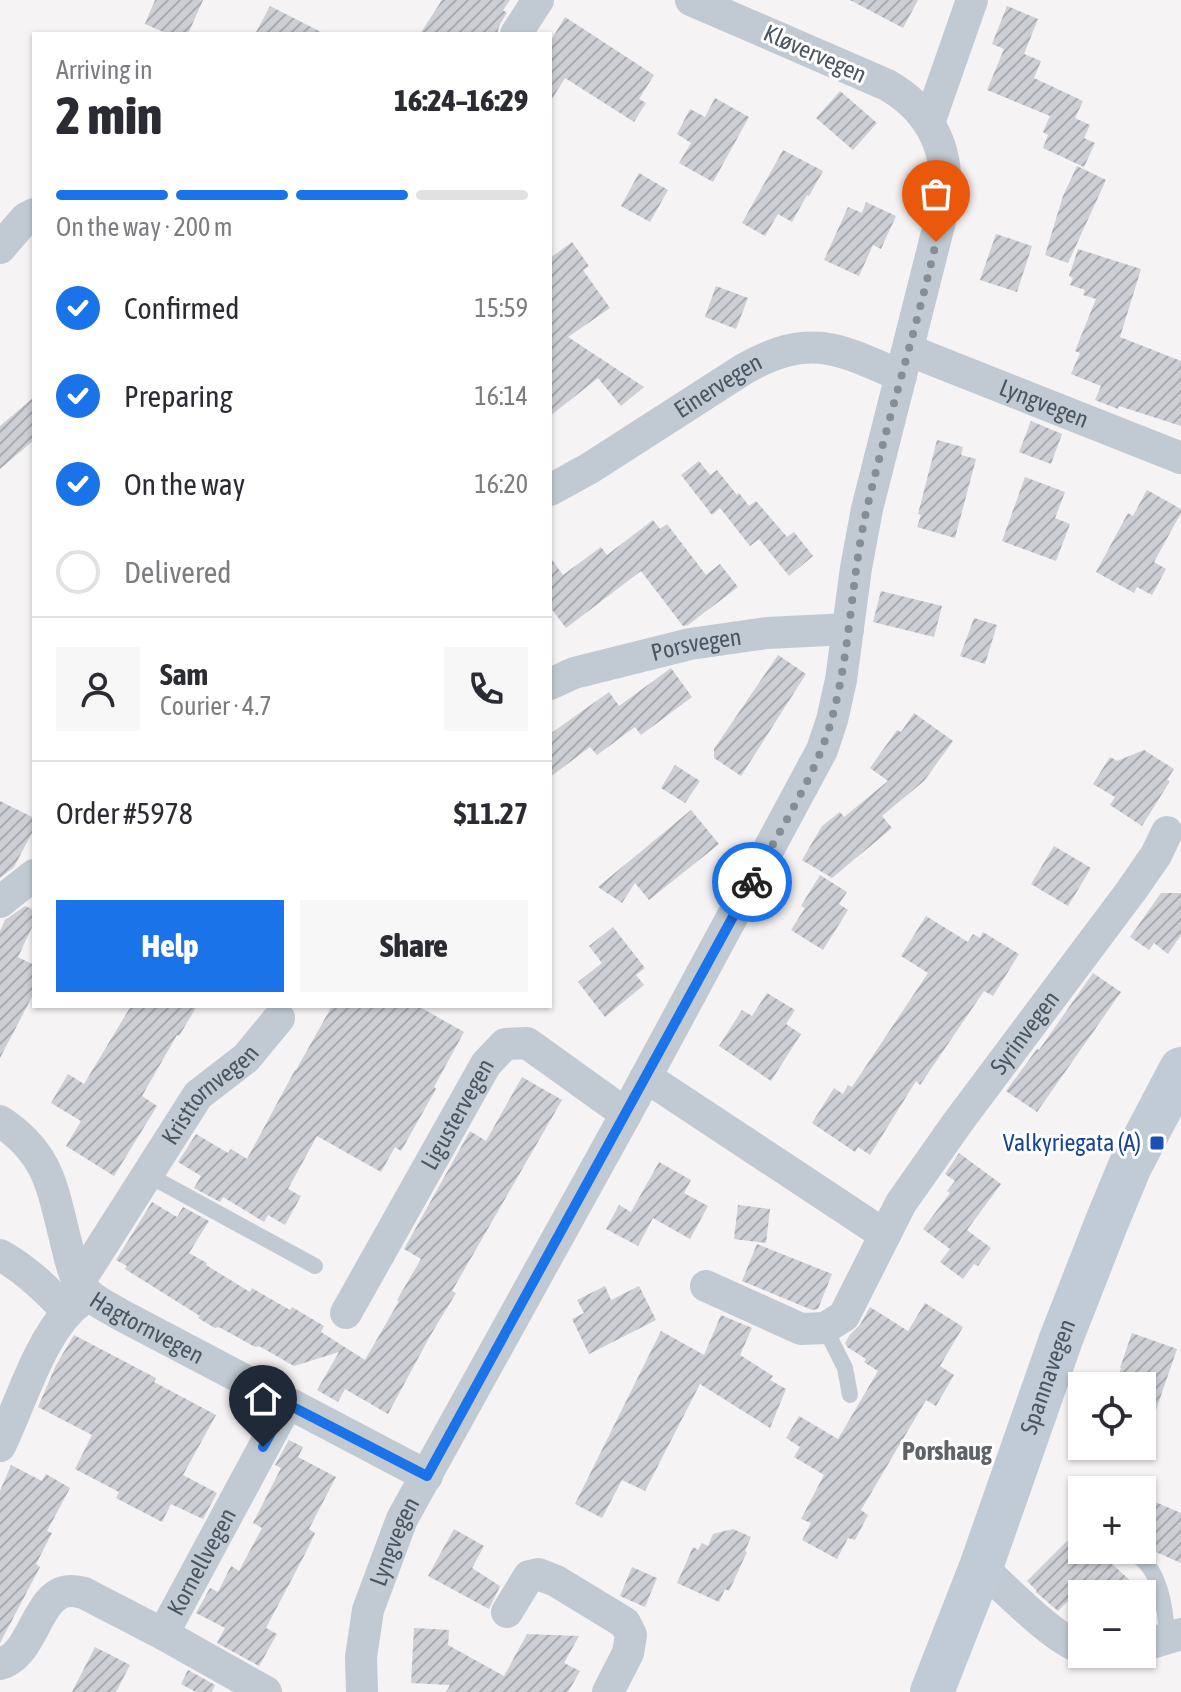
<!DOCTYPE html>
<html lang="en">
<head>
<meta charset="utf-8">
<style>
  body { margin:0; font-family:"Asap Condensed",sans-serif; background:#f7f7f7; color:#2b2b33; height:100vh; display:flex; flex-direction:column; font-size:30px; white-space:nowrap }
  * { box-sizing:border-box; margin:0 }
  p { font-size:26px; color:#7c7c81 }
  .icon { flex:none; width:44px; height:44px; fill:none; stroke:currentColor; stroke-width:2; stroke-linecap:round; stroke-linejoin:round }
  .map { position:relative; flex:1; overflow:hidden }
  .sheet { position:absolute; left:32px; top:32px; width:520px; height:976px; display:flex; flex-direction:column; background:#fff; border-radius:0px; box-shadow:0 2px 6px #0004 }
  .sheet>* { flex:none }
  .controls { position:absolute; left:1068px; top:1372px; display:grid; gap:16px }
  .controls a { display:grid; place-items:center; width:88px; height:88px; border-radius:0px; background:#fff; box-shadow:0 2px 6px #0004; font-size:40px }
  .pin { position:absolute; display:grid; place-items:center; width:68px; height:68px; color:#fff; margin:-82px -34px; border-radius:50% 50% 50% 0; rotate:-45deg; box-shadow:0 0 8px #0007 }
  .pin .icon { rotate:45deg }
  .courier { position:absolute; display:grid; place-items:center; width:80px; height:80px; margin:-40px; border:6px solid #1a73e8; border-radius:50%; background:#fff; color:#222; box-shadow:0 2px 10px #0007 }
  .headline em { font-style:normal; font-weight:800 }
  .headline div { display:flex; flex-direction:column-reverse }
  .headline { display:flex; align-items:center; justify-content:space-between; height:136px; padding:0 24px }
  h1 { font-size:52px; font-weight:800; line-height:60px }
  .bar { display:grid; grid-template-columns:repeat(4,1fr); gap:12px 8px; align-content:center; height:96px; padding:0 24px }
  .bar i { height:10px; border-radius:6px; background:#e1e1e2 }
  .bar .on { background:#1a73e8 }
  .bar p { grid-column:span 4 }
  .line { display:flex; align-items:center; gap:20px; padding:0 24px; border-top:2px solid #e1e1e2 }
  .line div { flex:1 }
  .round { display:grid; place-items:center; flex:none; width:84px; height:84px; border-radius:0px; background:#f7f7f7 }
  ol { padding:0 24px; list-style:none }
  li { display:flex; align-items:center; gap:24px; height:88px }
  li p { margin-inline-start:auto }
  li .icon { padding:8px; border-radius:50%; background:#1a73e8; color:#fff; stroke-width:4 }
  li:last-child { color:#7c7c81 }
  li i { width:44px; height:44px; border:4px solid #e1e1e2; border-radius:50% }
  .button { display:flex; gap:16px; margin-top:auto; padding:16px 24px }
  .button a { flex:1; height:92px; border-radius:0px; background:#1a73e8; color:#fff; font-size:32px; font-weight:800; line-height:92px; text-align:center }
  .button a+a { background:#f7f7f7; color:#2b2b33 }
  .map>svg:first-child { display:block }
</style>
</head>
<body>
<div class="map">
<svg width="1181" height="1692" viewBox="0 0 1181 1692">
  <defs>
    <pattern id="building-hatch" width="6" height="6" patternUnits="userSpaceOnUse" patternTransform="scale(2)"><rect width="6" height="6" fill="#cdcfd5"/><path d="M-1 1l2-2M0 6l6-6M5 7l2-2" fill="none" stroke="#a8abb0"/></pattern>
  </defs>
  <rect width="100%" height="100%" fill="#f5f3f3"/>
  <g fill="url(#building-hatch)">
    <polygon points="155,0 203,0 188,34 168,34 145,24"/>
    <polygon points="442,0 510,0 503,10 507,13 500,24 497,34 420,34"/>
    <polygon points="850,0 918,0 903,28"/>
    <polygon points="270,6 325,34 255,34"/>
    <polygon points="1007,6 1038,19 1024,54 1041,61 1034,78 1083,101 1075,118 1090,125 1084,138 1095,143 1084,167 1043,148 1048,135 1043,132 1050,116 987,90 1004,49 992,44"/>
    <polygon points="565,17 654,75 639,99 646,103 634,122 565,78 550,102 550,42"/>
    <polygon points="840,91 877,123 853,150 816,118"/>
    <polygon points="715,98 749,117 713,182 679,163 691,143 677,134 690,109 705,117"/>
    <polygon points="783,150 823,171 809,196 807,195 792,222 778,214 765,236 742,223"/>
    <polygon points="1077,166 1106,180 1068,263 1045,255 1063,196"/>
    <polygon points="639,173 668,190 650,222 621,206"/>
    <polygon points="866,202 896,216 881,249 873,245 859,276 824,260 848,207 862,213"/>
    <polygon points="996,234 1032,246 1017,292 980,280"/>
    <polygon points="572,242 589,266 583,270 610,308 568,337 644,387 621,406 598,378 550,416 550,258"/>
    <polygon points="1078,249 1141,269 1120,337 1181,361 1181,426 1119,406 1118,409 1095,400 1101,386 1071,374 1080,353 1075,351 1096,299 1083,295 1085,290 1070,285 1073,278 1069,276"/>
    <polygon points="716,286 748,298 736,329 705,317"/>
    <polygon points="34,397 34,440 0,469 0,426"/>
    <polygon points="1031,421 1062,434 1051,464 1019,452"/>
    <polygon points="937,440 963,447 961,455 976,459 955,538 917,527 921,515 918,514"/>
    <polygon points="699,461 710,475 717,470 737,495 739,493 749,506 756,501 787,537 794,532 813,556 789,576 759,539 750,546 720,508 712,515 681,475"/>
    <polygon points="1025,477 1065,492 1055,518 1070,524 1056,561 1002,541"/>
    <polygon points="1147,490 1181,509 1181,513 1154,562 1166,569 1152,595 1137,587 1134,593 1096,572 1128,513 1133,516"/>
    <polygon points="653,520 660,529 667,524 706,575 720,564 738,587 688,625 683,626 641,571 566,628 550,607 550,557 563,575 601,547 607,555"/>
    <polygon points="881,591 942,606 934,637 873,622"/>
    <polygon points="974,618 997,625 985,664 960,656"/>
    <polygon points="778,655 806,674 741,776 714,758 714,749"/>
    <polygon points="671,668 692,697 641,735 635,727 597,755 590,747 550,777 550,734 609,692 619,706"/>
    <polygon points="914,713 953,741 924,781 882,816 892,828 832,878 802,860 822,826 840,812 844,817 888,781 870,768 897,730 901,732"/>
    <polygon points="1144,750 1174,769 1167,780 1170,781 1142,826 1110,805 1115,797 1093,784 1110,757 1117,761"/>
    <polygon points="675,765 700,781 685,803 661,788"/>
    <polygon points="0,801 34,818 34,829 14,867 0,878"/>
    <polygon points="691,810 719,844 649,900 635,883 622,903 598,887"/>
    <polygon points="1054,846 1091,868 1068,906 1031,884"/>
    <polygon points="820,875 847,892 839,904 848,910 823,950 791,930 805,908 801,906"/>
    <polygon points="1161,893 1181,893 1181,935 1168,954 1154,943 1149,950 1130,937"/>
    <polygon points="25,906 34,910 34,923 18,957 34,965 34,993 0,1058 0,931 5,920"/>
    <polygon points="926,916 968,942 973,934 980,938 983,932 1019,954 993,996 984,991 920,1085 916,1081 870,1155 858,1147 855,1152 812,1123 834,1088 843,1094 848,1085 852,1087 928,973 901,956"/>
    <polygon points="613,927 645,968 636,975 644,985 605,1017 578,982 602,963 589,946"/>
    <polygon points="1093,973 1121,992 1037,1112 1006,1091 1037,1049 1039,1050"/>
    <polygon points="767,993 795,1010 786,1024 801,1034 771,1081 719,1046 742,1010 752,1016"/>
    <polygon points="131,1006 197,1006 179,1036 177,1035 142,1096 157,1106 114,1176 66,1146 81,1121 51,1103 68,1074 84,1084"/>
    <polygon points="332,1006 418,1006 464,1032 434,1087 436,1089 401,1151 395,1147 381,1172 317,1136 288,1189 301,1196 285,1225 268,1215 264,1222 223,1197 220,1202 194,1188 201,1176 178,1162 196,1134 228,1153 231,1149 247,1159 295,1070 296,1070"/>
    <polygon points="522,1077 562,1100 452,1291 456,1293 430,1336 388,1414 345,1389 338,1402 317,1390 339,1352 294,1366 259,1346 255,1347 219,1327 215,1328 198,1318 200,1316 125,1269 127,1266 116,1260 152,1202 177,1217 183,1207 209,1221 189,1253 207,1263 206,1265 250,1292 252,1288 290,1310 292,1307 324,1326 321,1332 365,1360 399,1301 397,1300 421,1259 404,1249 470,1131 486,1141"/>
    <polygon points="959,1153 1001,1184 967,1230 991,1248 978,1266 974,1264 963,1279 940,1262 950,1249 923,1229 950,1193 947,1191 955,1181 945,1174"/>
    <polygon points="659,1162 691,1180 684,1193 708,1206 690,1239 653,1218 638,1246 606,1229 619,1205 631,1212"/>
    <polygon points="738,1205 770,1209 766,1243 734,1239"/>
    <polygon points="757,1244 832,1274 818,1309 812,1310 742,1281"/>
    <polygon points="605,1286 611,1300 639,1286 656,1320 589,1354 572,1319 584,1313 577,1300"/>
    <polygon points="925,1303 963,1327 940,1366 954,1375 936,1406 926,1400 861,1510 868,1515 855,1540 848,1538 837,1559 802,1540 811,1523 801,1519 824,1475 794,1457 800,1447 786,1438 799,1416 838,1439 878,1371 864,1362 866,1359 847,1347 845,1343 850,1335 860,1325 870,1307 908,1331"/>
    <polygon points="721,1315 752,1328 740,1355 773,1376 770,1380 786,1389 770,1428 700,1384 645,1491 622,1480 602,1518 575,1504 661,1331 704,1355"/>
    <polygon points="1132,1333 1177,1349 1146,1439 1142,1438 1142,1386 1115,1386 1121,1368 1120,1368"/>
    <polygon points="74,1335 156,1378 154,1382 216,1415 183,1475 217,1493 203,1519 171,1504 162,1522 116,1498 119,1492 75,1469 92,1435 38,1407 56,1365"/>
    <polygon points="289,1440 303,1447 298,1457 336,1477 309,1529 315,1533 305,1554 266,1628 277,1634 259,1666 217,1643 225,1628 196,1613 210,1588 218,1592 231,1566 239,1571 262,1528 253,1523 281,1468 275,1465"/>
    <polygon points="11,1465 42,1481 46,1474 70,1488 47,1531 52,1533 36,1564 40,1567 0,1643 0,1491"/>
    <polygon points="1153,1501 1181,1513 1181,1563 1142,1546 1142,1527"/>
    <polygon points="1082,1526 1082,1551 1101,1554 1145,1594 1076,1593 1058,1611 1036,1592 1037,1591 1027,1581"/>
    <polygon points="454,1529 484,1546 472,1568 500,1586 489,1609 428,1576"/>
    <polygon points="733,1529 751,1537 745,1551 747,1552 729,1591 725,1589 719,1602 677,1583 693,1547 698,1550 702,1543 708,1546 713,1534"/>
    <polygon points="632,1567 657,1578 645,1607 620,1596"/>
    <polygon points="414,1628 449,1630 448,1645 504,1676 527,1634 579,1636 564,1663 580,1671 568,1692 446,1692 450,1685 411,1683"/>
    <polygon points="95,1647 130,1665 116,1692 72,1692"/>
    <polygon points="188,1670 215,1685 212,1692 196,1692 181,1684"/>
  </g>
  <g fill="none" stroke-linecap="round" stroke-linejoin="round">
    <g stroke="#c1cad2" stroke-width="16">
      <polyline points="148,1175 315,1266"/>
      <polyline points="825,1328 845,1368 850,1395"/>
      <path d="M1127,1550C1133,1553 1139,1557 1144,1561C1162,1579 1166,1613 1167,1637"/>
    </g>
    <g stroke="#c1cad2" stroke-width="32">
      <polyline points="516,34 538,0"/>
      <polyline points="929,123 972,0"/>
      <polyline points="0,248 26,218 34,214"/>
      <path id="s1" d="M908,350L1181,458"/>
      <path id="s2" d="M550,490L590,468L744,369C809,332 838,348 901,376"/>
      <path id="s3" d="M550,684L574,673L690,644L767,633L848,629"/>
      <polyline points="0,902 34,875"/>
      <polyline points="646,1077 885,1235"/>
      <path id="s4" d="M0,1121C50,1154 52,1188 66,1242C69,1255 72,1271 79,1283C88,1299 108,1307 123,1316L427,1476"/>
      <path d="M0,1255C27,1270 47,1290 68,1312"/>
      <path id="s5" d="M79,1282L198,1095L246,1058L279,1018"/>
      <path id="s6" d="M706,1286L801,1329L825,1328L844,1316L901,1203L958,1122L1131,891L1156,855L1167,832"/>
      <path id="s7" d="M346,1313L486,1064L505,1044L527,1043L626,1114"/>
      <path d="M0,1446C20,1405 38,1343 69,1311C75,1305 82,1300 88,1294"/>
      <path d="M981,1567C1005,1588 1054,1640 1082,1648"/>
      <polyline points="507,1612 529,1576 538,1574 556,1581 625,1623 631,1635 628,1653 608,1692"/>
      <path id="s8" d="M163,1634L287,1404"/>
      <polyline points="1142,1646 1181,1634"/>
      <path d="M0,1664C35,1655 36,1591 71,1591C75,1591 79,1592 84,1593L163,1634L266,1692"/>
      <path id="s9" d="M362,1692L361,1657L368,1610L402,1519L626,1114L822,750L832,720L841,680L856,568L867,509L940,221C942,211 945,200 945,190C948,144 926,107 887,85L691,0"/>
    </g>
    <path stroke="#c1cbd6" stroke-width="44" id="s10" d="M932,1692L981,1567L1061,1339L1106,1224L1130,1166L1181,1069"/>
  </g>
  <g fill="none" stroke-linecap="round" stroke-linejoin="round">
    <path stroke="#868d94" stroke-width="8" stroke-dasharray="0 14.4" d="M752,882C779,831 818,772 832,718C851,649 851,577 867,508C888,418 916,331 936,242"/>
    <polyline stroke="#1a73e8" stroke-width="10" points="263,1447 287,1404 427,1476 752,882"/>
  </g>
  <rect fill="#1a4fb4" stroke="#fff" stroke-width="3" x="1149" y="1135" width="16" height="16" rx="4"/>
  <g text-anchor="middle" stroke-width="6" stroke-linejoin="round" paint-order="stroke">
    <g font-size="24" fill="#4a5661" stroke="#fff">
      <text transform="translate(815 54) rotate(24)" y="8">Kløvervegen</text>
      <text dy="8" stroke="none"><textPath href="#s2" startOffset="198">Einervegen</textPath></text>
      <text dy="8" stroke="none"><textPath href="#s1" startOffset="146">Lyngvegen</textPath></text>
      <text dy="8" stroke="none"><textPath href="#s3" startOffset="152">Porsvegen</textPath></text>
      <text dy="8" stroke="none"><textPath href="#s6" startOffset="488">Syrinvegen</textPath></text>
      <text dy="8" stroke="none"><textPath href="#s5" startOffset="230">Kristtornvegen</textPath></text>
      <text dy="8" stroke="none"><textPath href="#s7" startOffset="228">Ligustervegen</textPath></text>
      <text dy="8" stroke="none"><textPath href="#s4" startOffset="268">Hagtornvegen</textPath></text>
      <text dy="8" stroke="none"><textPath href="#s10" startOffset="336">Spannavegen</textPath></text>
      <text dy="8" stroke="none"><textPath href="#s9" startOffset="156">Lyngvegen</textPath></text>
      <text dy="8" stroke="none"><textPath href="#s8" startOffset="82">Kornellvegen</textPath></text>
    </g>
    <g font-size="24" fill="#164399" stroke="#fff" text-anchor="end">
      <text x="1141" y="1151">Valkyriegata (A)</text>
    </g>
    <g font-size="26" font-weight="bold" fill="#5f6368" stroke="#fff">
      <text x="947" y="1460">Porshaug</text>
    </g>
  </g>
</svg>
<div class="controls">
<a><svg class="icon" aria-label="locate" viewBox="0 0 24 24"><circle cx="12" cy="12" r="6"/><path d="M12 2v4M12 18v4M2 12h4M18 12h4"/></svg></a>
<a>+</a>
<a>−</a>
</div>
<div class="pin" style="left:936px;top:242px;background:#ea580c"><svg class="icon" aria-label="bag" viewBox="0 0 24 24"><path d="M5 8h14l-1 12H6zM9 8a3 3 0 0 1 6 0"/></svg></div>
<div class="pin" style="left:263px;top:1447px;background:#1f2937"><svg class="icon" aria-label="home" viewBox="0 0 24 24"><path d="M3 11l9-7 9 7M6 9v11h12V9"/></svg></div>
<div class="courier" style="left:752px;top:882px"><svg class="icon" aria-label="bike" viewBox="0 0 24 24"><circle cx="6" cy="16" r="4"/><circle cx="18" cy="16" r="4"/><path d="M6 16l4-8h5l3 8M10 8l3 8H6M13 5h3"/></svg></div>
<section class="sheet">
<div class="headline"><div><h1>2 min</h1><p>Arriving in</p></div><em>16:24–16:29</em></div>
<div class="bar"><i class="on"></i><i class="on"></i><i class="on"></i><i></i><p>On the way · 200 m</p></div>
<ol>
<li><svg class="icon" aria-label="check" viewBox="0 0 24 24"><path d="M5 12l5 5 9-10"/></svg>Confirmed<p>15:59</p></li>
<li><svg class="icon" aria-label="check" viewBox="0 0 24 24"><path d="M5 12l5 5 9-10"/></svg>Preparing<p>16:14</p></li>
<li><svg class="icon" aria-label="check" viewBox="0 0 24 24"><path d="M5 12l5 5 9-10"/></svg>On the way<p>16:20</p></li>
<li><i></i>Delivered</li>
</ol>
<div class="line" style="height:144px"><a class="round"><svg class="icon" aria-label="person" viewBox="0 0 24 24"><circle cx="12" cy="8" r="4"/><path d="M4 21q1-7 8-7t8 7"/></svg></a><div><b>Sam</b><p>Courier · 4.7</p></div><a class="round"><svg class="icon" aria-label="phone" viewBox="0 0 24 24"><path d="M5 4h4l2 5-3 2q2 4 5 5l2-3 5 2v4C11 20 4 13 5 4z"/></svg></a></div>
<div class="line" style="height:104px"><div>Order #5978</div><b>$11.27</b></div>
<div class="button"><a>Help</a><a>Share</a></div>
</section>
</div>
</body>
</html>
